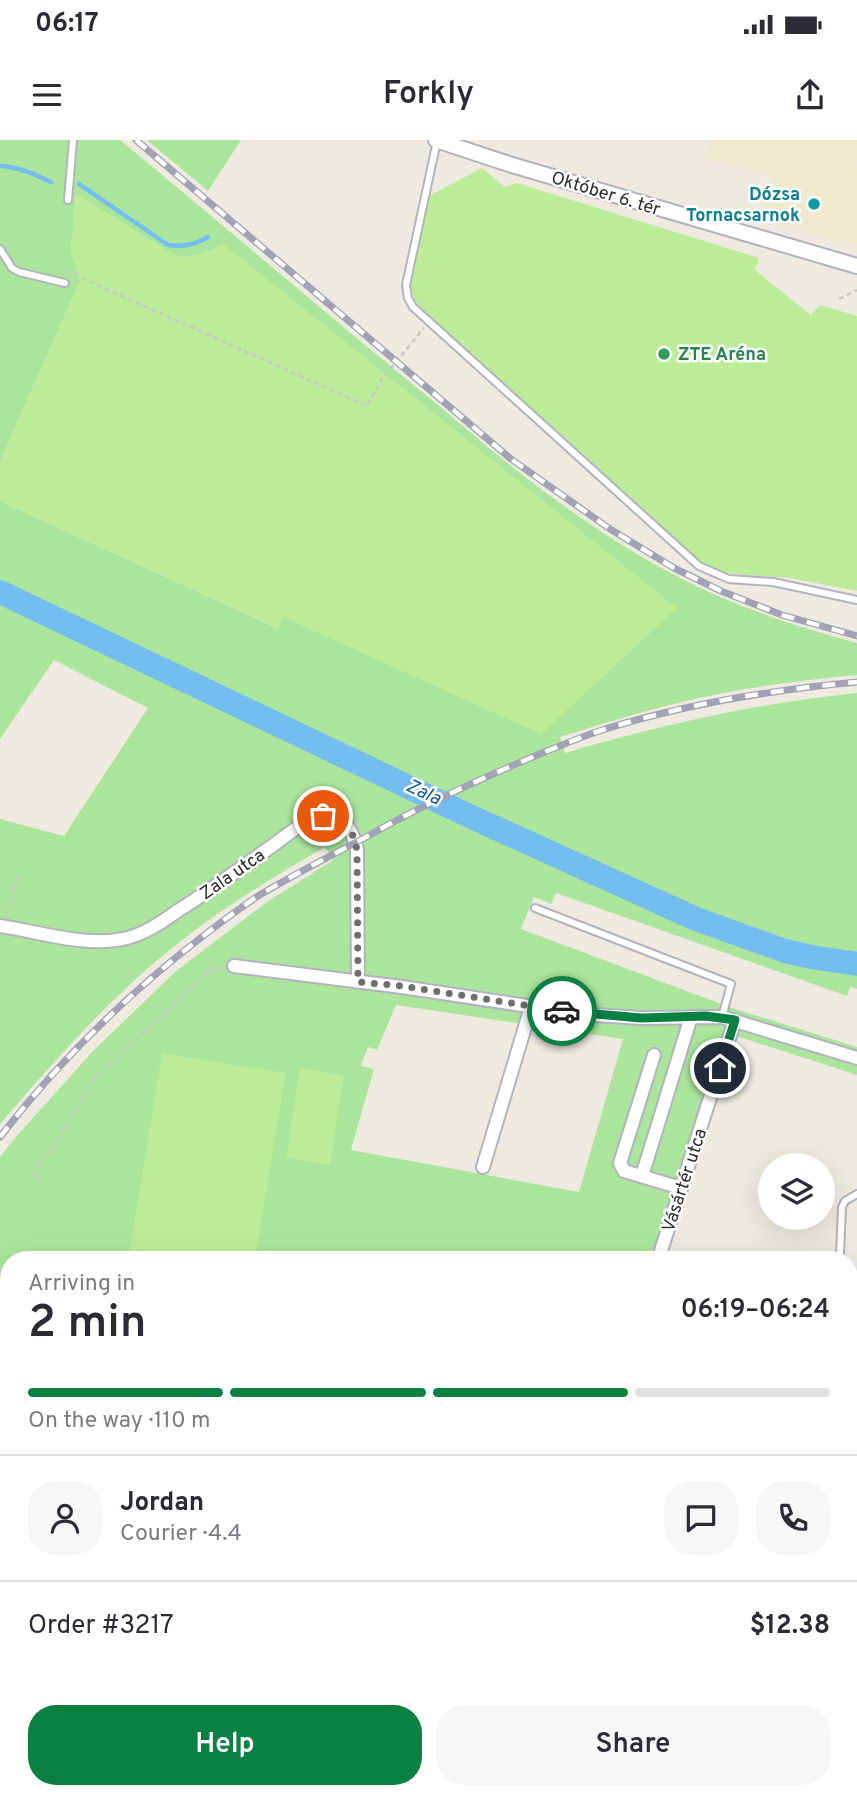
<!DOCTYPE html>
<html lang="en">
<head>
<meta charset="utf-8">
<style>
  body { margin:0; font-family:Overpass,sans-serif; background:#f7f7f7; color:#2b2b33; height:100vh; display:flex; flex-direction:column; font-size:26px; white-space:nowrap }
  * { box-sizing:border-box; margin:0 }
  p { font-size:23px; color:#7c7c81 }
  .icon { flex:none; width:38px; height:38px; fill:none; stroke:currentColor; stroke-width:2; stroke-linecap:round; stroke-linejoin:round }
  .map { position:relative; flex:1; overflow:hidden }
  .panel { position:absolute; left:0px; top:1111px; width:858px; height:548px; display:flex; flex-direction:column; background:#fff; border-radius:28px 28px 0 0; box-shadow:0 7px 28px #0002 }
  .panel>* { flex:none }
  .buttons { position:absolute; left:758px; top:1013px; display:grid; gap:14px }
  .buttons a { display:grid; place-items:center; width:77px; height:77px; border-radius:50%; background:#fff; box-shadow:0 7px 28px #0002; font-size:35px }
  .pin { position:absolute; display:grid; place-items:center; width:60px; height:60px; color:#fff; margin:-30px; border:4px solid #fff; border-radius:50%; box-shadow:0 2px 7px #0007 }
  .courier { position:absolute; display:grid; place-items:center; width:70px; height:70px; margin:-35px; border:5px solid #0b8043; border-radius:50%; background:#fff; color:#222; box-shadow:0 2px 9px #0007 }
  .headline em { font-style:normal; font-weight:600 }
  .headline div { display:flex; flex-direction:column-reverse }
  .headline { display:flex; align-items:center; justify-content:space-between; height:119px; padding:0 28px }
  h1 { font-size:46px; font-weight:600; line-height:52px }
  .bar { display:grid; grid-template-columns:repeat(4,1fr); gap:10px 7px; align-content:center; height:84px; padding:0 28px }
  .bar i { height:9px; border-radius:5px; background:#e1e1e2 }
  .bar .active { background:#0b8043 }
  .bar p { grid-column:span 4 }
  .line { display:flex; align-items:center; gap:18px; padding:0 28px; border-top:2px solid #e1e1e2 }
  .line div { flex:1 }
  .round { display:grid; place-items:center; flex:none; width:74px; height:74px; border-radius:28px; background:#f7f7f7 }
  .button { display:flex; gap:14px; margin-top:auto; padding:14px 28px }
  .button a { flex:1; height:80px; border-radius:28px; background:#0b8043; color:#fff; font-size:28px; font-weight:600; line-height:80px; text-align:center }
  .button a+a { background:#f7f7f7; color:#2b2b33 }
  .status { display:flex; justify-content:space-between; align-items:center; height:49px; padding:0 35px; background:#fff; direction:ltr }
  .status svg { height:19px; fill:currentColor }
  header { display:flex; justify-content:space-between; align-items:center; height:91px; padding:0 28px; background:#fff; font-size:32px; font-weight:600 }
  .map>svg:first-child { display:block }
</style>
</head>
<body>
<div class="status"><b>06:17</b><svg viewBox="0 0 49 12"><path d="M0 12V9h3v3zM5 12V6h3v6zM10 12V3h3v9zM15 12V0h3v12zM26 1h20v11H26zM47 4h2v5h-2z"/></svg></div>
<header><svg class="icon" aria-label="menu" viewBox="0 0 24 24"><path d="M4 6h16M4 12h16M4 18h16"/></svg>Forkly<svg class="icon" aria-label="share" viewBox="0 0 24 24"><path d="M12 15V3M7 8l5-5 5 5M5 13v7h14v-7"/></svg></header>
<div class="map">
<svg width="857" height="1658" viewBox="0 0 857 1658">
  <rect width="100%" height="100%" fill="#eeeae0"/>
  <polygon fill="#efeacf" points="711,0 857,0 857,20 855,27 857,28 857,107 759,80 771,36 706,18"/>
  <g fill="#abe59c" fill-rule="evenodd">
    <path d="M0,0H120C227,88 331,178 438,265C474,295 510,327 549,355C592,387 640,418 688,442C742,469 799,487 857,503V535C800,540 742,548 686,561C643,571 602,584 560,597L565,613C661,585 758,563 857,553V849L850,847L847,856L556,753L551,764L534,757L521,789L732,868L857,907V935L733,895L661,1120H9V1650L5,1658H0V1017L15,998L93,911L175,832L267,762L333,720L325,707C276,736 226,765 181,801C113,854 56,919 0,984V679L64,696L148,568L54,520L0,599V361L277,488L282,477L223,104C204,114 195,119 174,115L76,54L71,111L80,141L0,322ZM396,865L623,899L579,1052L351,1010L374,929L361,926L368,907L377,910Z"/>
    <polygon points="147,0 241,0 208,51"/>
    <polygon points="857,1379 857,1540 851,1579 851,1658 798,1658 797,1650 849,1650 849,1392"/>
  </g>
  <g fill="#bcec98">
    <polygon points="482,28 505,47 517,43 759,118 755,130 811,175 820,165 857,176 857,451 790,438 732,434 701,424 517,266 512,251 415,162 411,146 430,55"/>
    <path d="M76,54L174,115C195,119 204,114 223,104L677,468L541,594L283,477L278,488L0,361V322L80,141L71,111Z"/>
    <polygon points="162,913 286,933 255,1120 128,1120"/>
    <polygon points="300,928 344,935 330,1025 286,1018"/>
  </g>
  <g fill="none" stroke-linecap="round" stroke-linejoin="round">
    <g stroke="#73bdf0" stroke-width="4.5">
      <path d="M0,26C19,27 34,34 51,42"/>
      <path d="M79,44L168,105C184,107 194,105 208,97"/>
    </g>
    <polyline stroke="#73bdf0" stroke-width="24" points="0,452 465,674 696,779 785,811 811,817 857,824"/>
    <defs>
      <g id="service">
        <polyline points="437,1 406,145 408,158 413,167 699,426 729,439 773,442 857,460"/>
        <polyline points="68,60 73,0"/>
        <polyline points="0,109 12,128 19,132 65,143"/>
        <polyline points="535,768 731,844 722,877"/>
        <polyline points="840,1114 842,1067 845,1061 857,1054"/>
        <polyline points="278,1650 278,1658"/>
      </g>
      <g id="minor">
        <path d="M0,786C40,792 88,808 127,798C147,793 163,781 179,770C211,750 241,728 272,706C286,696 305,679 323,676C345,673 353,692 357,710L358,842"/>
        <polyline points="234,826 402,847 581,874 641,878 722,877 857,918"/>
        <polyline points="654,915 620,1023 624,1031 681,1048"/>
        <polyline points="483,1027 531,867"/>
        <polyline points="642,1036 691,877"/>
        <polyline points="658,1120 735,880"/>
        <polyline points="849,1548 857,1510"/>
        <polyline points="820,1650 820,1658"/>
        <polyline points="840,1650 841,1658"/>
      </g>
      <g id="tertiary">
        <polyline points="436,0 512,25 857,126"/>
        <polyline points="849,1432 857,1419"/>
        <polyline points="564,1658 582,1650"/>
      </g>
    </defs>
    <use href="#service" stroke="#b3b3c0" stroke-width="10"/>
    <use href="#minor" stroke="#b3b3c0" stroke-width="16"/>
    <use href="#tertiary" stroke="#b3b3c0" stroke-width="18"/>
    <g stroke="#c8c8c8" stroke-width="2.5" stroke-dasharray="5 3.5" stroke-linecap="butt">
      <polyline points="66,131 367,266 381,240 424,188"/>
      <polyline points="839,159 857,150"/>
      <polyline points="7,774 18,736"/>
      <polyline points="41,1042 35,1035 37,1027 53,1007 94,940 212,828 221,830"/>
      <polyline points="849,1409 857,1392"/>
      <polyline points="849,1452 856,1444"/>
      <polyline points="0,1644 9,1628"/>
      <polyline points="595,1655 605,1650"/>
      <polyline points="541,1658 551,1654"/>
    </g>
    <use href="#service" stroke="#fff" stroke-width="6"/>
    <use href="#minor" stroke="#fff" stroke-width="12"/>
    <use href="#tertiary" stroke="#fff" stroke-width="14"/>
    <defs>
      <g id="rail">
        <polyline points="136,0 511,319 610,389 674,428 721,451 782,475 857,496"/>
        <path d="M0,997C57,923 129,853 203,796C223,781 242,766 263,753C297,733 332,715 366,697C417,668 469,644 523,621C550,610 575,599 602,590C685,564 771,550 857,542"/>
      </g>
    </defs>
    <use href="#rail" stroke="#a2a2b7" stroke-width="7"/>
    <use href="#rail" stroke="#fff" stroke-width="4.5" stroke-dasharray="13" stroke-linecap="butt"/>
  </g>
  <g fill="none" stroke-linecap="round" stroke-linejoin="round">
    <path stroke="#716f6c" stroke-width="7" stroke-dasharray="0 12.6" d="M323,676C347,678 352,688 357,710L358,842L402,846L562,871"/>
    <polyline stroke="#0b8043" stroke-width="9" points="562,871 641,878 706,876 735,880 720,928"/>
  </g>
  <circle fill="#0f9aa8" stroke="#fff" stroke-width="2.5" cx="814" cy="64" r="7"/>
  <circle fill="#2e9e5b" stroke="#fff" stroke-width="2.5" cx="664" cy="214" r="7"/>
  <g text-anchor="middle" stroke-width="5" stroke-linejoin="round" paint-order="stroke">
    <g font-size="18" fill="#2d2d2d" stroke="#fff">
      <text transform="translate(606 53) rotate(17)" y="6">Október 6. tér</text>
      <text transform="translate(232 734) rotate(-35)" y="6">Zala utca</text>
      <text transform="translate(684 1040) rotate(-72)" y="6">Vásártér utca</text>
    </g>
    <g font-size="18" font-weight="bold" fill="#0d838f" stroke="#fff" text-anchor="end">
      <text x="800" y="60">Dózsa<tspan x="800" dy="21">Tornacsarnok</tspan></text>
    </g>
    <g font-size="18" font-weight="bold" fill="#27864d" stroke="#fff" text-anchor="start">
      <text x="678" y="220">ZTE Aréna</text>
    </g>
    <g font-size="19" font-style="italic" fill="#0d59a1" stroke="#fff">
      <text transform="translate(424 651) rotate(25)" y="7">Zala</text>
    </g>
  </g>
</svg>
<div class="buttons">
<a><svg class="icon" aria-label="layers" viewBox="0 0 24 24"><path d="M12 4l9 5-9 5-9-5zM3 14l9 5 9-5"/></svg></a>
</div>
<div class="pin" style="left:323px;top:676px;background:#ea580c"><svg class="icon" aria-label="bag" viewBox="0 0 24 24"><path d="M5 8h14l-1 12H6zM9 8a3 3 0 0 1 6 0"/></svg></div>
<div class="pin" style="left:720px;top:928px;background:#1f2937"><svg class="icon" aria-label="home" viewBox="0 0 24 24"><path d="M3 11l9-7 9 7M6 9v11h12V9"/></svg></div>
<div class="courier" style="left:562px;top:871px"><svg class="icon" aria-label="car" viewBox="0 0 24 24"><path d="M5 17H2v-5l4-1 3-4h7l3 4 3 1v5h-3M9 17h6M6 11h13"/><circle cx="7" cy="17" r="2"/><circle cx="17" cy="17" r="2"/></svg></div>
<section class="panel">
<div class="headline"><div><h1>2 min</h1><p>Arriving in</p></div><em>06:19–06:24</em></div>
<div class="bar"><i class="active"></i><i class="active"></i><i class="active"></i><i></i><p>On the way · 110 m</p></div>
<div class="line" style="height:126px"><a class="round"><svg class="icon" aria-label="person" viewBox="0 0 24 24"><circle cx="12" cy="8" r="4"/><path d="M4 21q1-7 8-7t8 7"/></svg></a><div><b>Jordan</b><p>Courier · 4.4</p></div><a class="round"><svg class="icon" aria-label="chat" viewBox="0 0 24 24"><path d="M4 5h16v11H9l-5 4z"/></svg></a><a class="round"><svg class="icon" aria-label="phone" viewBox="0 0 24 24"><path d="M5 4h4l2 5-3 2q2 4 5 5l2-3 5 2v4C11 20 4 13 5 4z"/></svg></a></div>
<div class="line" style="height:91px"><div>Order #3217</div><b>$12.38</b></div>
<div class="button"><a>Help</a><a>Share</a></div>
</section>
</div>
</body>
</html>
